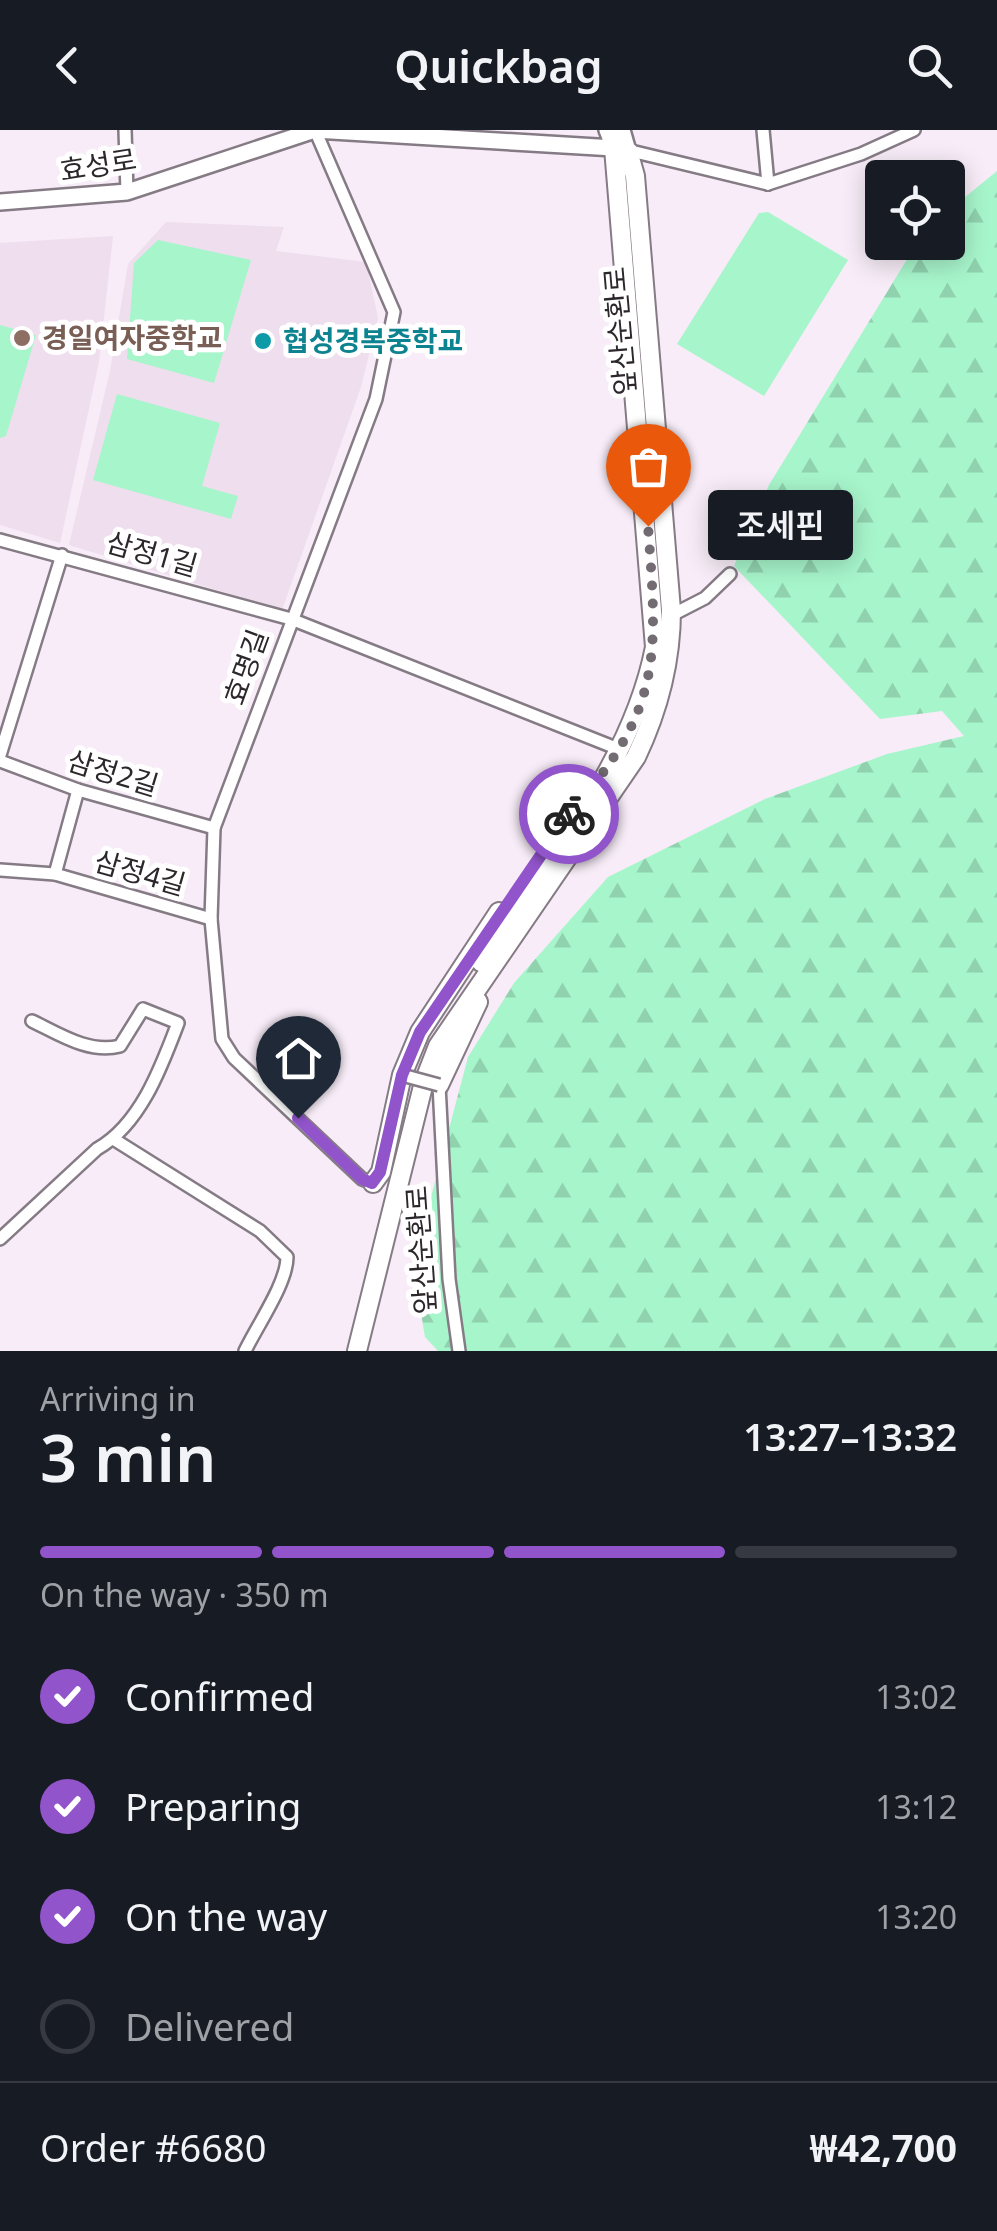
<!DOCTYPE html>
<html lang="en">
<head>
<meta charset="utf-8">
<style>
  body { margin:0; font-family:"Noto Sans","Noto Sans KR",sans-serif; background:#242831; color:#f1f3f6; height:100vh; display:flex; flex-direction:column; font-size:38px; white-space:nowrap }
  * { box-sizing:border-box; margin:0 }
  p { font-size:32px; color:#9ea1a6 }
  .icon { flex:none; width:55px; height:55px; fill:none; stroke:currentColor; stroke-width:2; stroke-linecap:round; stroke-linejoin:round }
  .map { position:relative; height:1221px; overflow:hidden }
  .sheet { display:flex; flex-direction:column; background:#171b24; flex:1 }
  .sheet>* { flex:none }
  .buttons { position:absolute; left:865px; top:30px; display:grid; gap:20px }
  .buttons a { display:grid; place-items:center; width:100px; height:100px; border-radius:10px; background:#171b24; box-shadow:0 5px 25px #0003; font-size:50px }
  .pin { position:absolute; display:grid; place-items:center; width:85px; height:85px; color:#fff; margin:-102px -42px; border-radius:50% 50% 50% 0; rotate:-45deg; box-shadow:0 0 10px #0007 }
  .pin .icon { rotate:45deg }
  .courier { position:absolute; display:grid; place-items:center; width:100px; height:100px; margin:-50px; border:8px solid #9154ca; border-radius:50%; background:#fff; color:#222; box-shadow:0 2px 12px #0007 }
  .bubble { position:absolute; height:70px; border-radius:10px; background:#171b24; box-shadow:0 5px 25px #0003; font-size:32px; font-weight:600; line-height:70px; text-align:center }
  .overview em { font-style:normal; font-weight:600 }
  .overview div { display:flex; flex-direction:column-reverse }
  .overview { display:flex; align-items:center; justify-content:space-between; height:170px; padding:0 40px }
  h1 { font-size:65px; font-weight:600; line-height:75px }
  .bar { display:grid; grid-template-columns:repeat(4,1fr); gap:15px 10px; align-content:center; height:120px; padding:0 40px }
  .bar i { height:12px; border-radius:8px; background:#363941 }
  .bar .on { background:#9154ca }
  .bar p { grid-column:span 4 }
  .line { display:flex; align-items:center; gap:25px; padding:0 40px; border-top:2px solid #363941 }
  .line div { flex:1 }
  ol { padding:0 40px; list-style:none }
  li { display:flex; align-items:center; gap:30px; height:110px }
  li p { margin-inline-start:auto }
  li .icon { padding:10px; border-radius:50%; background:#9154ca; color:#fff; stroke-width:4 }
  li:last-child { color:#9ea1a6 }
  li i { width:55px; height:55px; border:5px solid #363941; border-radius:50% }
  header { display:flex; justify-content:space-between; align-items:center; height:130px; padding:0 40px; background:#171b24; font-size:45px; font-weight:600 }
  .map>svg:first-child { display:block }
</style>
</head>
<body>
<header><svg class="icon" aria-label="back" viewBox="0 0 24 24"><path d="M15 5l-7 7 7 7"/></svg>Quickbag<svg class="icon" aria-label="search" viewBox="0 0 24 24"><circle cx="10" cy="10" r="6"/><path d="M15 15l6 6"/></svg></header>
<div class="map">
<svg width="997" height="1221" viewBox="0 0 997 1221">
  <defs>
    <pattern id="forest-firs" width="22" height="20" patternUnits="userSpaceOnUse" patternTransform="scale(2.5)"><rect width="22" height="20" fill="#a7f5cb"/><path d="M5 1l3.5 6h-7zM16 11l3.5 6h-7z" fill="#90d2ae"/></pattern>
  </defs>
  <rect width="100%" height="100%" fill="#f7ecf7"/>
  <g fill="#efdeee">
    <polygon points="166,92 284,97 276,121 366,132 378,188 361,257 282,480 69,415 110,241 128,134"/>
    <polygon points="113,106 99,232 60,413 0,395 0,113"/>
  </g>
  <g fill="#a7f5cb">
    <polygon points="768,82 848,130 764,266 677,214 759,83"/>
    <polygon points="158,110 251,130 214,253 127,229 134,133"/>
    <polygon points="0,195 36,205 6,306 0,308"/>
    <polygon points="117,264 220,293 202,356 238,366 231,389 93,350"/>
  </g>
  <polygon fill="url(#forest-firs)" points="997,41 997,1221 438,1221 425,1207 413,1135 468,927 514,853 608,747 765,669 887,624 964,606 942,581 880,589 734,436 769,355 917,113 948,112 948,81"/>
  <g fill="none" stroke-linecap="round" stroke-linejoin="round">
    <defs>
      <g id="minor">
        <polyline points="125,0 127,62"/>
        <polyline points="315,0 394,182 376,269 214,698 211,789 222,909 234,928 362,1049 373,1053"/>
        <polyline points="763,0 768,54"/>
        <polyline points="627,20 768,54"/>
        <polyline points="768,54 861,24 914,0"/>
        <polyline points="0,410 291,489 621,620"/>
        <polyline points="672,485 705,468 730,444"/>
        <polyline points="0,625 62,425"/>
        <polyline points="0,631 78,660 214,698"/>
        <polyline points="0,740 55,744 211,789"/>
        <polyline points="55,744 78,660"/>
        <polyline points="439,955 449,1149 459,1221"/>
        <path d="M115,1010L260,1101L287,1127C287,1153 258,1194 245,1221"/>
        <path d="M0,1109L97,1019C140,995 161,938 178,893L143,879L120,916C89,924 59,904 32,891"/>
      </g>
      <g id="major">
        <polyline points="622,0 628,21"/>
        <polyline points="0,72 127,62 315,0 614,18 607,0"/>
      </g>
      <g id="highway">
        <path d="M481,832C546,734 632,635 655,517L614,18"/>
        <polyline points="439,955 478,872"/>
        <polyline points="373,1053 381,1042 402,945 420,902 499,782"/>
        <path d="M357,1221L424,952L438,916L636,627C658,581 671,532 671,480L635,46L628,21"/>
      </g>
    </defs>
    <use href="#minor" stroke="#857b85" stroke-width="16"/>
    <use href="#major" stroke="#857b85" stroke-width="20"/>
    <use href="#highway" stroke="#857b85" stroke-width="22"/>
    <use href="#minor" stroke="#fff" stroke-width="11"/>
    <use href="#major" stroke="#fff" stroke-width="15"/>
    <use href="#highway" stroke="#fff" stroke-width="18"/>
    <defs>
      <polyline id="minor-bridge" points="402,945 439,955"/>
    </defs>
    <use href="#minor-bridge" stroke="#857b85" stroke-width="16" stroke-linecap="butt"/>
    <use href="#minor-bridge" stroke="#fff" stroke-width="11"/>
  </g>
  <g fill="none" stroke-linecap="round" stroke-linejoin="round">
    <path stroke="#736c72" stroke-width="10" stroke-dasharray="0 18" d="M569,684C662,580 658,529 648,396"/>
    <polyline stroke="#9154ca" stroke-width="12" points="298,988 362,1049 372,1053 380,1042 402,945 420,902 569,684"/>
  </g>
  <circle fill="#8d6e63" stroke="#fff" stroke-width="4" cx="22" cy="208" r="10"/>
  <circle fill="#0f9aa8" stroke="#fff" stroke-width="4" cx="263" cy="211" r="10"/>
  <g text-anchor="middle" stroke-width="10" stroke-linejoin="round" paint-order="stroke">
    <g font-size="28" fill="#2c272b" stroke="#fff">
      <text transform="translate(98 35) rotate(-9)" y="10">효성로</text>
      <text transform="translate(620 201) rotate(-95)" y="10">앞산순환로</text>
      <text transform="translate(152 424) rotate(16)" y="10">삼정1길</text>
      <text transform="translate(246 537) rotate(-70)" y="10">효명길</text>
      <text transform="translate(113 643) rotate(17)" y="10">삼정2길</text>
      <text transform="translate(140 743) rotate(16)" y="10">삼정4길</text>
      <text transform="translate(421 1120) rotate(-94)" y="10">앞산순환로</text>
    </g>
    <g font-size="28" font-weight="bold" fill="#785e54" stroke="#fff" text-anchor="start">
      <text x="42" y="218">경일여자중학교</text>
    </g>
    <g font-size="28" font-weight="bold" fill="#0d838f" stroke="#fff" text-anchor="start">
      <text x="283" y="221">협성경복중학교</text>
    </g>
  </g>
</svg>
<div class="buttons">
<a><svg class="icon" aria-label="locate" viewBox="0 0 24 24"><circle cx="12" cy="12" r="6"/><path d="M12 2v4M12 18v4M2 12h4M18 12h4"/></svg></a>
</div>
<div class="pin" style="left:648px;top:396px;background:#ea580c"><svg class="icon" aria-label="bag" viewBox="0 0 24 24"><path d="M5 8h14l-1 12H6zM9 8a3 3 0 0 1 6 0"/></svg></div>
<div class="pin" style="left:298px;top:988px;background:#1f2937"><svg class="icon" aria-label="home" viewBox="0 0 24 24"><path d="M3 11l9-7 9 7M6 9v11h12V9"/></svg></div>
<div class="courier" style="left:569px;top:684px"><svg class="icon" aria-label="bike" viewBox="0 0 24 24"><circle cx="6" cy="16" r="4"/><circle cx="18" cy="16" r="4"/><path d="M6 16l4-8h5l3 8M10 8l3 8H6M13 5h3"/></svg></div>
<div class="bubble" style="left:708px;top:360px;width:145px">조세핀</div>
</div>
<section class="sheet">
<div class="overview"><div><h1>3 min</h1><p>Arriving in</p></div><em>13:27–13:32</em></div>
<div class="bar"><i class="on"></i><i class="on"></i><i class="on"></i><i></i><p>On the way · 350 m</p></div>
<ol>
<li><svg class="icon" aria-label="check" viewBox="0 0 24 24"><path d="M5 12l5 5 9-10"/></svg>Confirmed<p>13:02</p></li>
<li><svg class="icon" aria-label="check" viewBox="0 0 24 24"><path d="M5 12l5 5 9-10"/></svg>Preparing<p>13:12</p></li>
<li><svg class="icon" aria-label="check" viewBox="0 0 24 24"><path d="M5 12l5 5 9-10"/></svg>On the way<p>13:20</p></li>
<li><i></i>Delivered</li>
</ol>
<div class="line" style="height:130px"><div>Order #6680</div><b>₩42,700</b></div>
</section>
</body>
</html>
